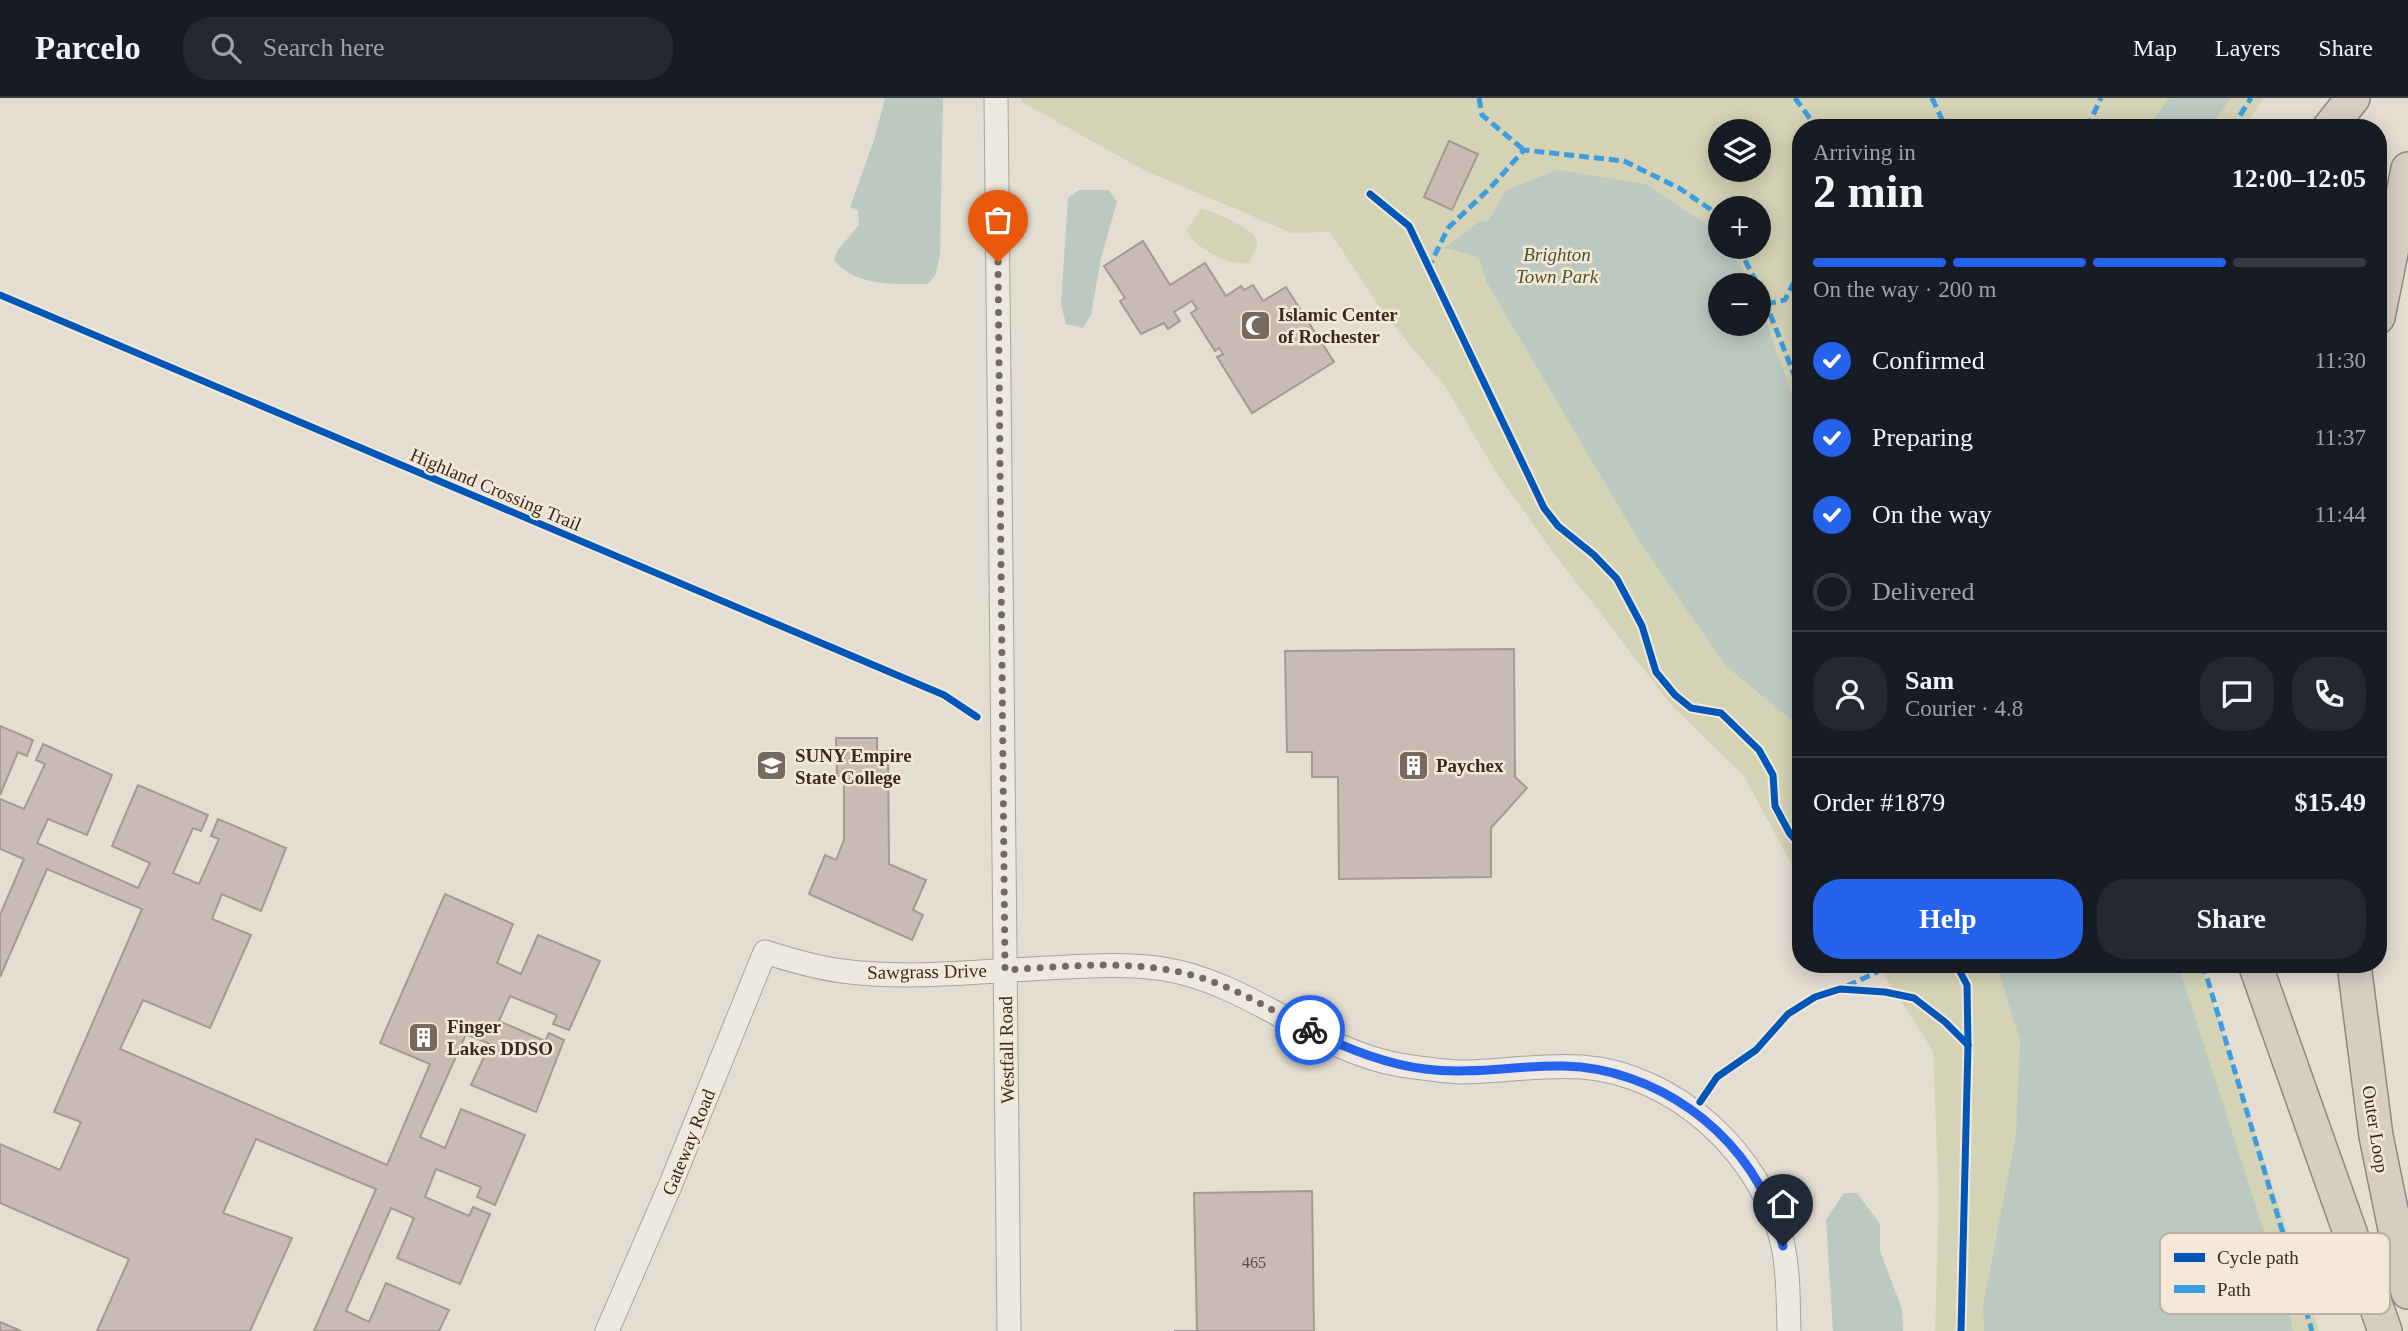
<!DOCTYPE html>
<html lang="en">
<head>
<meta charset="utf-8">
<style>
  body { margin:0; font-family:"Times New Roman",serif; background:#242831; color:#f1f3f6; height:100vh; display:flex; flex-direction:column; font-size:26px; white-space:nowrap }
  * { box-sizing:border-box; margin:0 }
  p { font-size:23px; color:#9ea1a6 }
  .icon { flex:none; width:38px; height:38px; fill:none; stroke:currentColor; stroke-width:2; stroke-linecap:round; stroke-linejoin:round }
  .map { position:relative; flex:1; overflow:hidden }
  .panel { position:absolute; left:1792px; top:21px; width:595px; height:854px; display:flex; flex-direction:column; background:#171b24; border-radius:28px; box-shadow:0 4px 18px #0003 }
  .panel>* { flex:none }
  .tools { position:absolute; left:1708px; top:21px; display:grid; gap:14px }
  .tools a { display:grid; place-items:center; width:63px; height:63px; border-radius:50%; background:#171b24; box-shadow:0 4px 18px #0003; font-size:35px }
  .pin { position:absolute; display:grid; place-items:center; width:60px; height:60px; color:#fff; margin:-72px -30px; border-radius:50% 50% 50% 0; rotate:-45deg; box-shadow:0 0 7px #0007 }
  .pin .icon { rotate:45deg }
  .courier { position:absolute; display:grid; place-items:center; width:70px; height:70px; margin:-35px; border:5px solid #2563eb; border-radius:50%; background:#fff; color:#222; box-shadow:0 2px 9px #0007 }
  .head em { font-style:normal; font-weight:800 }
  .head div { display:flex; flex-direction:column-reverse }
  .head { display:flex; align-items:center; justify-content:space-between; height:119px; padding:0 21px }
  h1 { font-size:46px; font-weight:800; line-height:52px }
  .bar { display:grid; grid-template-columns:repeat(4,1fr); gap:10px 7px; align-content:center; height:84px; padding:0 21px }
  .bar i { height:9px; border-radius:5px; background:#363941 }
  .bar .current { background:#2563eb }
  .bar p { grid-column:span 4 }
  .line { display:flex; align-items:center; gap:18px; padding:0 21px; border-top:2px solid #363941 }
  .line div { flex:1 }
  .round { display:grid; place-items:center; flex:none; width:74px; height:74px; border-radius:28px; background:#242831 }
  ol { padding:0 21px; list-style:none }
  li { display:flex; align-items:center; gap:21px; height:77px }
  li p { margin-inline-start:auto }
  li .icon { padding:7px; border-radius:50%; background:#2563eb; color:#fff; stroke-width:4 }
  li:last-child { color:#9ea1a6 }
  li i { width:38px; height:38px; border:4px solid #363941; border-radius:50% }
  .action { display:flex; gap:14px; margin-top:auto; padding:14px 21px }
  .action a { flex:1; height:80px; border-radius:28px; background:#2563eb; color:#fff; font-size:28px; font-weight:800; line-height:80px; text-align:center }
  .action a+a { background:#242831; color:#f1f3f6 }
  header { display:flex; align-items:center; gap:42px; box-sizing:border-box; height:98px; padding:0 35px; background:#171b24; border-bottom:2px solid #363941 }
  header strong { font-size:33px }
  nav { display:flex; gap:38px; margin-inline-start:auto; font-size:24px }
  .search { width:490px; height:63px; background:#242831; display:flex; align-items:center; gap:18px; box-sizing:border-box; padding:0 24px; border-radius:28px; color:#9ea1a6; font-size:26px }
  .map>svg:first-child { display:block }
</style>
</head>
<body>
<header>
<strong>Parcelo</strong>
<div class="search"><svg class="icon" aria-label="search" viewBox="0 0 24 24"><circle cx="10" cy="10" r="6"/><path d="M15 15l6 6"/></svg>Search here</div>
<nav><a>Map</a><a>Layers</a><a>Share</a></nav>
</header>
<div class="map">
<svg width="2408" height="1233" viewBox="0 0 2408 1233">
  <rect width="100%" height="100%" fill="#e4ddd2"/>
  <g fill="#d5d3b5" fill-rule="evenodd">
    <path d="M1022,0H2264L2243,30H1801V778L1794,771L1744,678L1673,609L1553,454L1496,374L1446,290L1385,217L1330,134L1292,135L1144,72L1022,4ZM1720,33H1759V72H1720ZM1720,110H1759V149H1720ZM1720,187H1759V226H1720Z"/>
    <path d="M1201,111C1214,114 1256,130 1257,144C1258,151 1252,159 1249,165C1232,169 1193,150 1187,132Z"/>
    <polygon points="1877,866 2201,866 2319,1233 1935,1233 1939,1102 1933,953"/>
  </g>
  <g fill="#bbc9c0">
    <path d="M885,0H943L940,157L936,176L928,186C897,186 855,189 834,162L838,152L859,127L858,112L850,109L874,42Z"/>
    <polygon points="2170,0 2231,0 2209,30 2146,30"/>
    <polygon points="1557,72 1646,86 1714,132 1720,141 1720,149 1726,149 1753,186 1720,187 1720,226 1759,226 1759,202 1797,312 1801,314 1801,630 1726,568 1639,443 1486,183 1479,159 1445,150 1479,124 1489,122 1505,93"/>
    <polygon points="1079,92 1109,92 1117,104 1101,160 1091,217 1083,230 1066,226 1061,206 1068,100"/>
    <polygon points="1996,866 2178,866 2288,1208 2293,1233 1984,1233 1983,1207 2016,1038 2020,942"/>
    <polygon points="1844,1095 1857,1095 1880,1126 1880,1153 1902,1211 1903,1233 1833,1233 1826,1122"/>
  </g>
  <g fill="#c8bbb3" stroke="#a59991" stroke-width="2">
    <polygon points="1449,43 1478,56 1452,112 1424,99"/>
    <polygon points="1143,143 1170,187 1205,165 1226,198 1241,188 1244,192 1253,187 1263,203 1286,189 1334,264 1252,315 1217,259 1223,256 1219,250 1215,253 1191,215 1197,211 1192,203 1174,214 1180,223 1168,231 1164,225 1141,236 1120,203 1125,200 1104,168"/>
    <polygon points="1514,551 1515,679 1527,690 1491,730 1491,779 1339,781 1338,679 1312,679 1312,654 1287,654 1285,553"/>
    <polygon points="0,628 33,642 27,658 18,654 0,697"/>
    <polygon points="836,640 877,640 877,653 888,653 889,766 926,782 913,812 923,817 912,842 809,796 825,757 836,762 844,742 844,678 837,678"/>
    <polygon points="43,646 112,677 87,737 48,721 37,745 138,790 150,765 112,748 138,687 208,717 201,733 193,730 173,775 199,786 219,741 211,738 218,721 286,750 261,813 222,796 212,821 251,837 210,930 143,902 120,951 387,1067 430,966 380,945 445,796 513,826 497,865 521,876 538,837 600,863 569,932 553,926 557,917 510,898 499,923 545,943 549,935 564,942 536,1014 471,987 490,946 466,936 420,1039 445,1050 461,1011 525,1037 495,1107 477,1099 481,1089 436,1071 425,1099 469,1118 473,1109 490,1116 460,1186 397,1160 414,1120 391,1110 346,1213 369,1224 386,1185 449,1212 439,1233 314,1233 376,1091 256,1041 223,1115 292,1140 250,1233 97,1233 129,1161 0,1105 0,1046 60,1072 81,1024 54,1014 142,811 47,771 0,879 0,817 24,761 0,751 0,701 24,711 45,666 36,662"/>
    <polygon points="1312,1093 1314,1233 1174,1233 1197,1233 1194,1095"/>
    <polygon points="0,1224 21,1233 0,1233"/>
  </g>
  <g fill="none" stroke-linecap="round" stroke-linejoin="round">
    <defs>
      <g id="minor">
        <polyline points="996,0 1009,1233"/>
        <path d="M607,1233L670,1088L765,854C790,862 816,870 842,873C909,882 980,873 1048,870C1087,868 1126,865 1164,871C1250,885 1315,952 1400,967C1420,970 1440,973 1460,974C1501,974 1541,966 1582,969C1676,976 1763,1057 1783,1148C1789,1176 1788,1205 1789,1233"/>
      </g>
      <g id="highway">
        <polyline points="2329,30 2353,0"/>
        <polyline points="2378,219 2408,71"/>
        <polyline points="2255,866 2385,1233"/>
        <polyline points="2354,866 2376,1038 2408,1194"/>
      </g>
    </defs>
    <use href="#minor" stroke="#aaa39a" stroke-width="25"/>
    <use href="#highway" stroke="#908881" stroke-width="36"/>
    <use href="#minor" stroke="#ede9e2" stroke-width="23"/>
    <use href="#highway" stroke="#d7cdc3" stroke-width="33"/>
    <g stroke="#3e9ce0" stroke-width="5" stroke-dasharray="10 5" stroke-linecap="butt">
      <polyline points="1479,0 1482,17 1524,52"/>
      <polyline points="1795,0 1817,30"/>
      <polyline points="1932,0 1946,30"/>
      <polyline points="2087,30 2101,0"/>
      <polyline points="2232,30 2251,0"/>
      <polyline points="1738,149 1758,187"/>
      <polyline points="1428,171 1448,130 1491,89 1524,52 1624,63 1679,90 1710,111 1720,124"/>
      <polyline points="1759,188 1801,294"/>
      <polyline points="1766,206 1785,202 1801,170"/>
      <polyline points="2203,866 2312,1233"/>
      <polyline points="1847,888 1877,874 1886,866"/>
    </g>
    <defs>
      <g id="cycleway">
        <polyline points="1370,96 1409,128 1544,410 1558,428 1594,457 1617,481 1642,528 1656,574 1675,597 1691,610 1721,615 1759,652 1773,677 1775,708 1790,736 1801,748"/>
        <polyline points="0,197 944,597 977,619"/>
        <polyline points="1956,866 1967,887 1968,947 1961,1233"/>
        <polyline points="1700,1004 1717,979 1756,952 1788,916 1815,899 1840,891 1885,894 1914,900 1945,924 1968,947"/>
      </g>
    </defs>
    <use href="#cycleway" stroke="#f4e9d9" stroke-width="11"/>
    <use href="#cycleway" stroke="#0057b8" stroke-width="7"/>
  </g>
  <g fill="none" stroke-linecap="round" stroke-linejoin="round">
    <path stroke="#756960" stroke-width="7" stroke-dasharray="0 12.6" d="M998,164L1005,872C1073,868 1148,859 1213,884C1247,896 1278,916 1310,932"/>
    <path stroke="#2563eb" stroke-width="9" d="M1310,932C1347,951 1384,966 1425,971C1472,977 1518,967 1564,968C1654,970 1742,1032 1773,1117C1777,1127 1780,1138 1783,1148"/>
  </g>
  <defs>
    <symbol id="mosque-square" viewBox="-11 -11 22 22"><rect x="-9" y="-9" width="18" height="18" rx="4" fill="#756960" stroke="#f4e9d9"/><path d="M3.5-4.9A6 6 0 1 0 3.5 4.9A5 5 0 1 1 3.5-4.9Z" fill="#fff"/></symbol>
    <symbol id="building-square" viewBox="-11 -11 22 22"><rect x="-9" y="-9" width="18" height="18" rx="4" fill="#756960" stroke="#f4e9d9"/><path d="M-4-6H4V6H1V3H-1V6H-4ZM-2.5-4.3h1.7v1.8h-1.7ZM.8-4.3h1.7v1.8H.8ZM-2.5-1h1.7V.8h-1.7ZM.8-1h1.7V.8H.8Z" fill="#fff"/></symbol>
    <symbol id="university-square" viewBox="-11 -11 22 22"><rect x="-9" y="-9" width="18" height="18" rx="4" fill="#756960" stroke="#f4e9d9"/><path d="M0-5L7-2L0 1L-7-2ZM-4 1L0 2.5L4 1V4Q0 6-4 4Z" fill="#fff"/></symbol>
  </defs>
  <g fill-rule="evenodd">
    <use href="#mosque-square" x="1238" y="210" width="35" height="35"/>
    <use href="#building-square" x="1396" y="650" width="35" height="35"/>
    <use href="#university-square" x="754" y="650" width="35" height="35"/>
    <use href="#building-square" x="406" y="922" width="35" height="35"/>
  </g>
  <g text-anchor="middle" stroke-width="5" stroke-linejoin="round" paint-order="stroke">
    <g font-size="16" fill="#5d4f46">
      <text x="1254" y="1170">465</text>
    </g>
    <g font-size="19" font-style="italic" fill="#4e542a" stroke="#f4e9d9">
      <text x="1557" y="163">Brighton<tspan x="1557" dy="22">Town Park</tspan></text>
    </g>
    <g font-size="19" font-weight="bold" fill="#392b22" stroke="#f4e9d9" text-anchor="start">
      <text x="1278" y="223">Islamic Center<tspan x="1278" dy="22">of Rochester</tspan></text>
      <text x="795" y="664">SUNY Empire<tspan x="795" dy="22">State College</tspan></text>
      <text x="1436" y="674">Paychex</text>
      <text x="447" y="935">Finger<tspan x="447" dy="22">Lakes DDSO</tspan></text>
    </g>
    <g font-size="19" fill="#392b22" stroke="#f4e9d9">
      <text transform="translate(496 391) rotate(23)" y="7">Highland Crossing Trail</text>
      <text transform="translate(927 873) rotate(-1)" y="7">Sawgrass Drive</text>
      <text transform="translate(1006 952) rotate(-91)" y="7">Westfall Road</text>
      <text transform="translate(2376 1031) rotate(81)" y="7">Outer Loop</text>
      <text transform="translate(688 1044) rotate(-68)" y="7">Gateway Road</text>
    </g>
  </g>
  <rect x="2160" y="1135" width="230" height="81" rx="10" fill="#f4e9d9" stroke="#bcb0a2" stroke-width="2"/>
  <rect x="2174" y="1155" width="31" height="9" fill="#0057b8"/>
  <rect x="2174" y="1187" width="31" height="8" fill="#3e9ce0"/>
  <g font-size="19" fill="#392b22">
    <text x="2217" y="1166">Cycle path</text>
    <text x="2217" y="1198">Path</text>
  </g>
</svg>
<div class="tools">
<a><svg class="icon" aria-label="layers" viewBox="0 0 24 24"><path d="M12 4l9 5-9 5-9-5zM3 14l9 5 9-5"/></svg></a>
<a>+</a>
<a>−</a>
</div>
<div class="pin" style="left:998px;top:164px;background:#ea580c"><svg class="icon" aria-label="bag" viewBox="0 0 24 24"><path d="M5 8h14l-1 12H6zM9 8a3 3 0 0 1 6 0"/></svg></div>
<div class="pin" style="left:1783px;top:1148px;background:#1f2937"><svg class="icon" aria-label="home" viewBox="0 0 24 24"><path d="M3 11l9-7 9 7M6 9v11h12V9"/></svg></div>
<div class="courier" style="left:1310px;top:932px"><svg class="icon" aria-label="bike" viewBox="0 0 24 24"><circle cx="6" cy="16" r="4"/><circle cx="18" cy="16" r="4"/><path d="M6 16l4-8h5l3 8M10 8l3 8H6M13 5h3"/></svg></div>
<section class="panel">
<div class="head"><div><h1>2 min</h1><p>Arriving in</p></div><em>12:00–12:05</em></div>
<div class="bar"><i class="current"></i><i class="current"></i><i class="current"></i><i></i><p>On the way · 200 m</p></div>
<ol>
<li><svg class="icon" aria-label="check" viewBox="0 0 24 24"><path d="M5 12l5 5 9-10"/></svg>Confirmed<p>11:30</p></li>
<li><svg class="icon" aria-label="check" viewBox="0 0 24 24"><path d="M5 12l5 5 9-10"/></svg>Preparing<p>11:37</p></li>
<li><svg class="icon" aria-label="check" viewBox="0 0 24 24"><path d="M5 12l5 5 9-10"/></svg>On the way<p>11:44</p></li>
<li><i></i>Delivered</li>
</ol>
<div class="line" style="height:126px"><a class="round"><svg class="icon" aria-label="person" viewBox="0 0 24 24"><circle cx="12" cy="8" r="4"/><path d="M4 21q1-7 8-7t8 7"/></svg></a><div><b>Sam</b><p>Courier · 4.8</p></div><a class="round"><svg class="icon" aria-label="chat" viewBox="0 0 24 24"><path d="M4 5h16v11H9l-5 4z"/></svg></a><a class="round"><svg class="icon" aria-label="phone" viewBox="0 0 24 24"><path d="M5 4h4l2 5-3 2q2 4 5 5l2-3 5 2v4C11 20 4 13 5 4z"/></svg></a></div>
<div class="line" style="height:91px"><div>Order #1879</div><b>$15.49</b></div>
<div class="action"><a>Help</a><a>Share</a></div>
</section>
</div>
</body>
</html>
